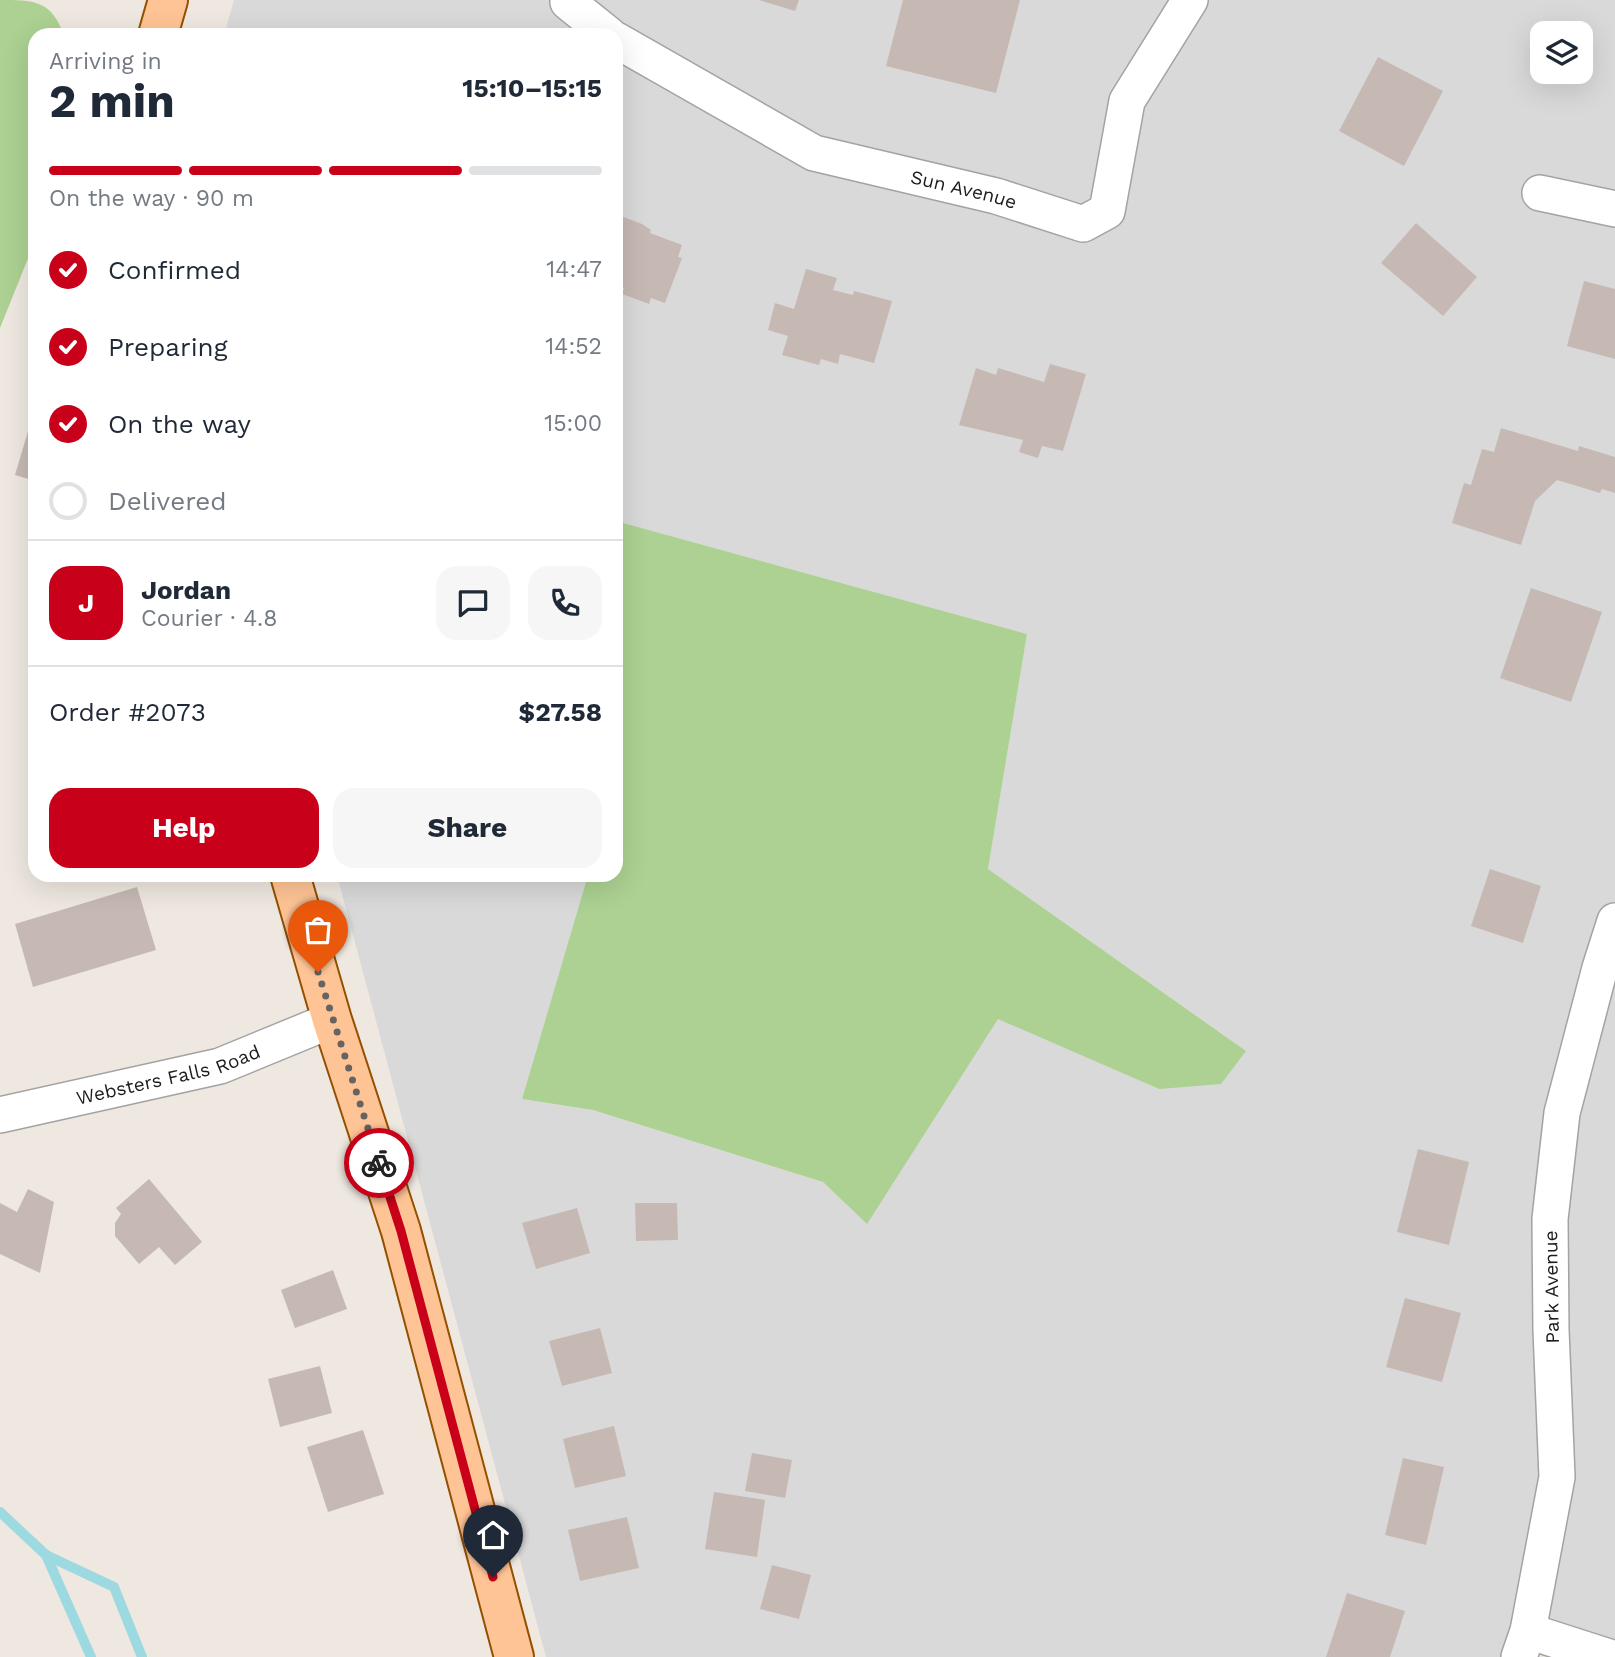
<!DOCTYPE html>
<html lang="en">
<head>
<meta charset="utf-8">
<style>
  body { margin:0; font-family:"Work Sans",sans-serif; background:#f6f6f7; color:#1f2937; height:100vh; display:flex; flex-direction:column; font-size:26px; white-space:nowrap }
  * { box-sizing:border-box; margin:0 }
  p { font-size:23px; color:#747a83 }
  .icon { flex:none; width:38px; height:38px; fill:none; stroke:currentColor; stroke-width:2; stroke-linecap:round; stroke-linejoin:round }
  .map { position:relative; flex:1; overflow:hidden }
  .details { position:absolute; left:28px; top:28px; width:595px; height:854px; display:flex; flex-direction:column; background:#fff; border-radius:21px; box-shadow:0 7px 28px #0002 }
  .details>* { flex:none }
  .buttons { position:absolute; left:1530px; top:21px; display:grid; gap:14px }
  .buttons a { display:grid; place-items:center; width:63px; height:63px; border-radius:14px; background:#fff; box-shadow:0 7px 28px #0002; font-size:35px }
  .pin { position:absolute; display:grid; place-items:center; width:60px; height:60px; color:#fff; margin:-72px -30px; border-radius:50% 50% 50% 0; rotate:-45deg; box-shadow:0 0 7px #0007 }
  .pin .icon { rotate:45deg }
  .courier { position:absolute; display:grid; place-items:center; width:70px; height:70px; margin:-35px; border:5px solid #c8001a; border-radius:50%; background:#fff; color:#222; box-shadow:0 2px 9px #0007 }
  .head em { font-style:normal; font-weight:700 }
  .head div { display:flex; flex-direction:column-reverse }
  .head { display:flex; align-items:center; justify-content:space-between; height:119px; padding:0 21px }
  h1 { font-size:46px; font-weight:700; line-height:52px }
  .bar { display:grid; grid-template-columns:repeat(4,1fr); gap:10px 7px; align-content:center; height:84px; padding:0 21px }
  .bar i { height:9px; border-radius:5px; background:#e0e1e3 }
  .bar .on { background:#c8001a }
  .bar p { grid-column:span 4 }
  .line { display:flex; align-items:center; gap:18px; padding:0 21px; border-top:2px solid #e0e1e3 }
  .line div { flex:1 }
  .round { display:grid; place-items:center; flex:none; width:74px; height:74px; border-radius:21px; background:#f6f6f7 }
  ol { padding:0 21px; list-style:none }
  li { display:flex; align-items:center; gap:21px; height:77px }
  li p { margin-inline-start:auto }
  li .icon { padding:7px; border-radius:50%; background:#c8001a; color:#fff; stroke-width:4 }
  li:last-child { color:#747a83 }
  li i { width:38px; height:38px; border:4px solid #e0e1e3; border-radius:50% }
  .primary-button { display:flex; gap:14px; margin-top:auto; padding:14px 21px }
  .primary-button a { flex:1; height:80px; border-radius:21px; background:#c8001a; color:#fff; font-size:28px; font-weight:700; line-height:80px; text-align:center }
  .primary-button a+a { background:#f6f6f7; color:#1f2937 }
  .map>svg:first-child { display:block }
</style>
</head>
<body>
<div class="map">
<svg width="1615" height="1657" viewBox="0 0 1615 1657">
  <rect width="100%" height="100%" fill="#eee8e0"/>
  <path fill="#dad9d9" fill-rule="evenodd" d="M234,0H1615V1657L1538,1650L1535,1657H546L337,875H588L522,1099L593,1110L823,1182L866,1223L998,1018L1159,1089L1246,1051L988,869L1027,634L616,521V35H224ZM1542,33H1580V72H1542Z"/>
  <g fill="#acd192">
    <path d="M0,0C34,0 51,0 64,35H35V241L0,328Z"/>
    <polygon points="616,521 1027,634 988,869 1246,1051 1221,1084 1159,1089 998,1019 867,1224 823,1182 593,1110 522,1099 588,875 616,875"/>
  </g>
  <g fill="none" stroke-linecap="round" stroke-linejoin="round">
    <g stroke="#9dd9e0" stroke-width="10">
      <polyline points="0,1512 46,1555 91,1657"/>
      <polyline points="46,1555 114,1587 142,1657"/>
    </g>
  </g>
  <g fill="#c6b9b4">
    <polygon points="759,0 799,0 795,11"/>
    <polygon points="903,0 1020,0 996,93 886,66"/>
    <polygon points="1378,57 1443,91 1404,166 1339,131"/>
    <polygon points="618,215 642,224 651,230 650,233 682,245 678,257 682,258 665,303 651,298 649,304 622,294 624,288 616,285 616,217"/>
    <polygon points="1416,223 1477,277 1443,316 1381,263"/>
    <polygon points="806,269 837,278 833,290 853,295 854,291 892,301 874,363 840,354 838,364 821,359 819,365 782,355 788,336 768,330 775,303 794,309"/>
    <polygon points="1584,281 1615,289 1615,359 1567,346"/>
    <polygon points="1050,364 1086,374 1063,451 1042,446 1038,458 1019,452 1023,440 959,425 976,368 996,375 998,368 1044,382"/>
    <polygon points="34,411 35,411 35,481 15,475"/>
    <polygon points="1501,428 1578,451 1579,446 1615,457 1615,493 1602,489 1600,493 1557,480 1535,501 1521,545 1452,523 1464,483 1471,485 1482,449 1494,452"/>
    <polygon points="1531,588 1602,612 1571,702 1500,678"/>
    <polygon points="1490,869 1541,886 1523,943 1471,926"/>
    <polygon points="137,887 156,950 33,987 15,924"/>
    <polygon points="1418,1149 1469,1162 1449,1245 1397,1232"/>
    <polygon points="149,1179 202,1242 175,1265 159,1247 139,1264 115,1236 115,1223 121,1214 116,1208"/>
    <polygon points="28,1189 54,1202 40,1273 0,1254 0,1203 17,1212"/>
    <polygon points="635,1203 677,1203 678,1240 636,1241"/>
    <polygon points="577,1208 590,1253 536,1269 522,1223"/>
    <polygon points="333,1270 347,1309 295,1328 281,1290"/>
    <polygon points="1405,1298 1461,1313 1442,1382 1386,1367"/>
    <polygon points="600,1328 612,1373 562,1386 549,1341"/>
    <polygon points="320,1366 332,1413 280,1427 268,1379"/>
    <polygon points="614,1426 626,1476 575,1488 563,1439"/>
    <polygon points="363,1430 384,1494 328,1512 307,1447"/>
    <polygon points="752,1453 792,1460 785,1498 745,1491"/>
    <polygon points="1403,1458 1444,1467 1426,1545 1385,1535"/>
    <polygon points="714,1492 765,1500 757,1557 705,1549"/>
    <polygon points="627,1517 639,1568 580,1581 568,1530"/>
    <polygon points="772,1565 811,1575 799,1619 760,1609"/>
    <polygon points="1347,1593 1405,1611 1390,1657 1326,1657"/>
  </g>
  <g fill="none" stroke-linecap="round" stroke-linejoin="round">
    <defs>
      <g id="minor">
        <polyline points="568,2 609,35"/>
        <path id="s1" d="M616,40L814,153L996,196L1083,224L1107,211L1127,101L1190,0"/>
        <polyline points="1540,193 1615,209"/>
        <path id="s2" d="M0,1115L220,1066L332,1020"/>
        <polyline points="1528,1631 1609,1657"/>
        <polyline points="1519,1657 1528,1631 1557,1477 1551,1330 1550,1219 1562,1113 1600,968 1615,921"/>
      </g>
      <g id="major">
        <polyline points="158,35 168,0"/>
        <polyline points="290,875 332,1020 401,1231 514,1657"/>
      </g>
    </defs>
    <use href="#minor" stroke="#a3a3a3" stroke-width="38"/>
    <use href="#major" stroke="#945000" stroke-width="42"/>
    <use href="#minor" stroke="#fff" stroke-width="35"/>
    <use href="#major" stroke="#ffc495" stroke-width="38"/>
  </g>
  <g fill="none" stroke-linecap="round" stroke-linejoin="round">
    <polyline stroke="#666361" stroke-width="7" stroke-dasharray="0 12.6" points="318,972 379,1163"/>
    <polyline stroke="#c8001a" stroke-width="9" points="379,1163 401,1231 493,1577"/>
  </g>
  <g text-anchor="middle" stroke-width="6" stroke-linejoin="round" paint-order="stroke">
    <g font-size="19" fill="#1c1c1c" stroke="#fff">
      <text dy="7" stroke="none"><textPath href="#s1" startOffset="382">Sun Avenue</textPath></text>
      <text dy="7" stroke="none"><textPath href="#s2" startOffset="173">Websters Falls Road</textPath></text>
      <text transform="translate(1551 1287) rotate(-91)" y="7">Park Avenue</text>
    </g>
  </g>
</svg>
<div class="buttons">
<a><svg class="icon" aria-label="layers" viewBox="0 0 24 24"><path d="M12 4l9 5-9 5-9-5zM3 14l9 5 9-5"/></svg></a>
</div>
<div class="pin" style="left:318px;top:972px;background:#ea580c"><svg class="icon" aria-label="bag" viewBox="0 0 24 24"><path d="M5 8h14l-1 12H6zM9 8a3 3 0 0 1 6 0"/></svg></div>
<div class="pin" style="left:493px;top:1577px;background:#1f2937"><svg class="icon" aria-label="home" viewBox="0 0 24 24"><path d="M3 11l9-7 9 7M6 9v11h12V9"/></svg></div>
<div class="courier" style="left:379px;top:1163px"><svg class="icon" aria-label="bike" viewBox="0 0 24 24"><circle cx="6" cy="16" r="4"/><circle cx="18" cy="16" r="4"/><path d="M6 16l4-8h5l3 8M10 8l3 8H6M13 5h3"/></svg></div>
<section class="details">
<div class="head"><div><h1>2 min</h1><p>Arriving in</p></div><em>15:10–15:15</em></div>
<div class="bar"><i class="on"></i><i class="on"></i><i class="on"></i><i></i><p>On the way · 90 m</p></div>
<ol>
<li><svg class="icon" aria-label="check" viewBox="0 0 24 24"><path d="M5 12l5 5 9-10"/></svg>Confirmed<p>14:47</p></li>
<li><svg class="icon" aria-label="check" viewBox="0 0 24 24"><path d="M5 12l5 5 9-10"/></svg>Preparing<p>14:52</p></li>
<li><svg class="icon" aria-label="check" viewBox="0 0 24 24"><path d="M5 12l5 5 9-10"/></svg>On the way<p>15:00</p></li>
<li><i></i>Delivered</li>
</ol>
<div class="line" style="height:126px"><b class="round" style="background:#c8001a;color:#fff">J</b><div><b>Jordan</b><p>Courier · 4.8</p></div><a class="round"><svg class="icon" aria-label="chat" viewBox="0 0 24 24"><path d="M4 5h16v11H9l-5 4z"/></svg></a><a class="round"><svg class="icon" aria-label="phone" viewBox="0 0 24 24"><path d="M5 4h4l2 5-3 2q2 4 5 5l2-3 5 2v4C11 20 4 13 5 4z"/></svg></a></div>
<div class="line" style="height:91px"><div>Order #2073</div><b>$27.58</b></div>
<div class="primary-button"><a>Help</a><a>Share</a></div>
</section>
</div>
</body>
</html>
